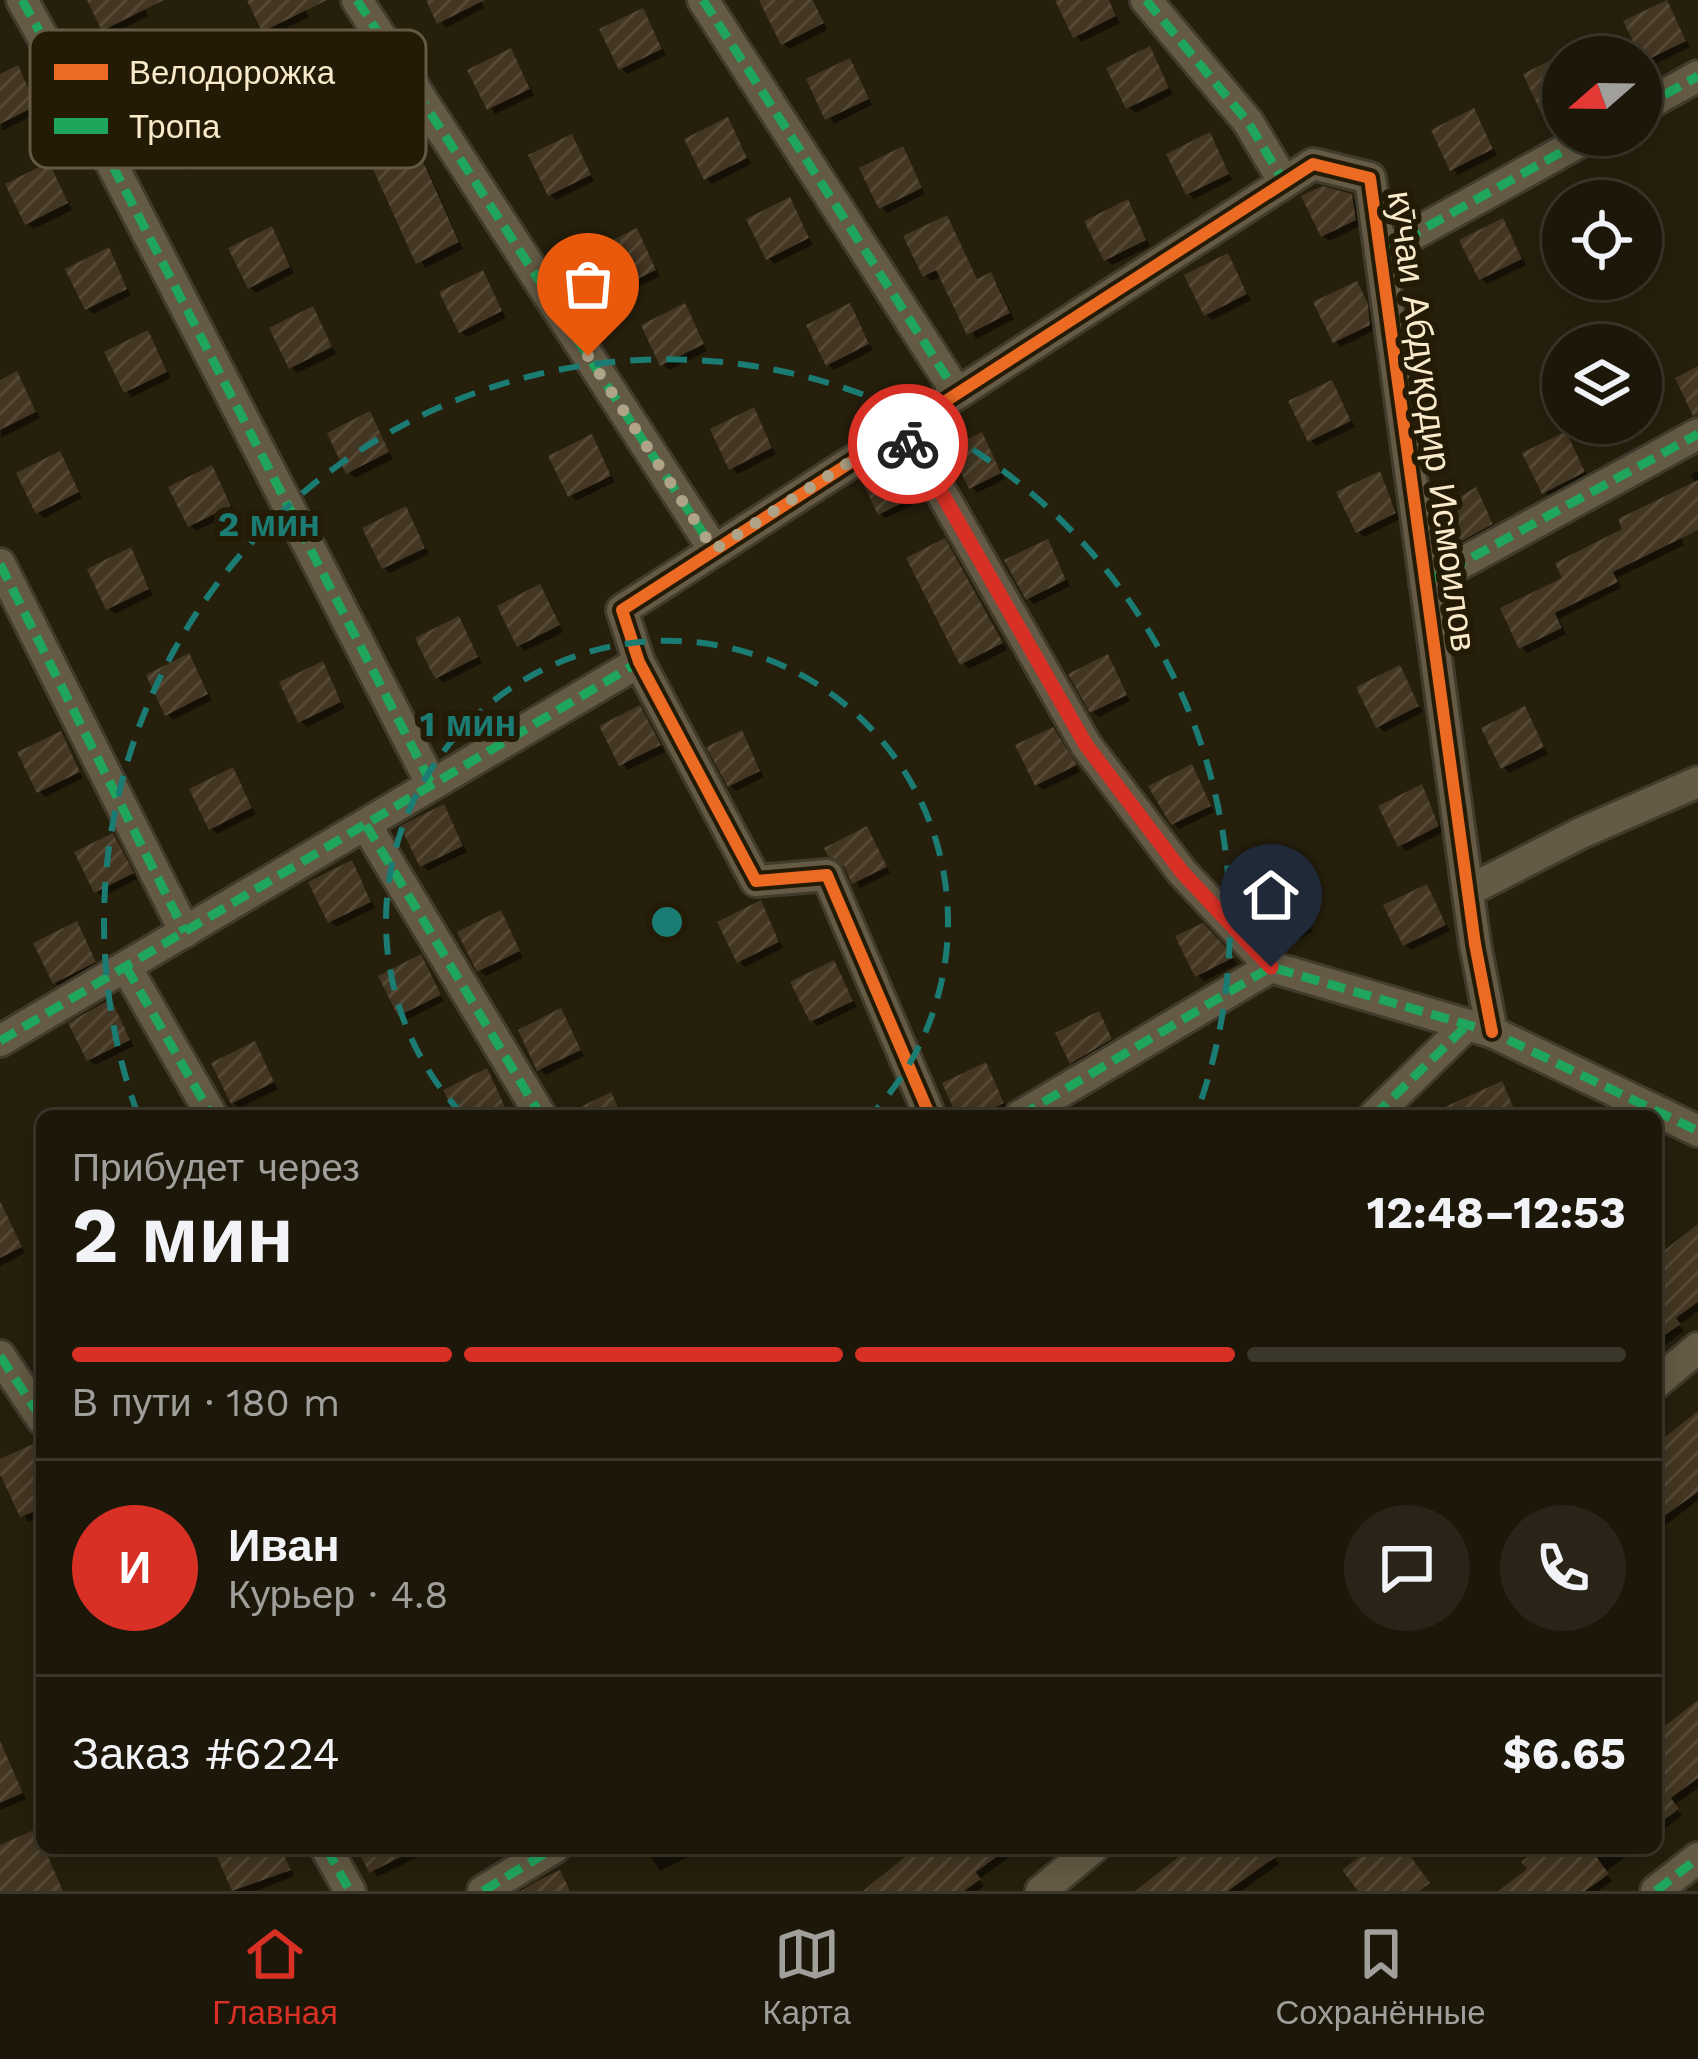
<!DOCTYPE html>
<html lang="ru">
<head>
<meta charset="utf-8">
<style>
  body { margin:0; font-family:"Work Sans",sans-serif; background:#292417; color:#f1f3f6; height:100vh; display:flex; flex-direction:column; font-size:45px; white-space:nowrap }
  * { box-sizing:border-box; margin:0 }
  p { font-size:39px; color:#a09f9c }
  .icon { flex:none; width:66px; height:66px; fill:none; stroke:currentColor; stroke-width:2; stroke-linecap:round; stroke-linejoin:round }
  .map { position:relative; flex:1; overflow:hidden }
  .panel { position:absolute; left:36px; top:1110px; width:1626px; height:744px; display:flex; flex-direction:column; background:#1c1709; border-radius:18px; box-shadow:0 6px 30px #0003,0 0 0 3px #3a362a }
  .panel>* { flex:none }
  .needle { width:78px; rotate:250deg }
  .fabs { position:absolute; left:1542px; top:36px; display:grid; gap:24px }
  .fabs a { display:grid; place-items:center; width:120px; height:120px; border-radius:50%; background:#1c1709; box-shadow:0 6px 30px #0003,0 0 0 3px #3a362a; font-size:60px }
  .pin { position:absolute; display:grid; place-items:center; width:102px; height:102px; color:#fff; margin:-123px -51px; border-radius:50% 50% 50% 0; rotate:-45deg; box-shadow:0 0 12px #0007 }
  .pin .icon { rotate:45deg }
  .courier { position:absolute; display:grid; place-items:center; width:120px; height:120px; margin:-60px; border:9px solid #d93025; border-radius:50%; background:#fff; color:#222; box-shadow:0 3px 15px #0007 }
  .head em { font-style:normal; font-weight:700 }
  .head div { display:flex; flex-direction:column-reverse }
  .head { display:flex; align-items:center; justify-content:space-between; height:204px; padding:0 36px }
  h1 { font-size:78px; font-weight:700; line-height:90px }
  .bar { display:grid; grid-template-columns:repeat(4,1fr); gap:18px 12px; align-content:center; height:144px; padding:0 36px }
  .bar i { height:15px; border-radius:9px; background:#3a362a }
  .bar .active { background:#d93025 }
  .bar p { grid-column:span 4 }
  .line { display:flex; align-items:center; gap:30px; padding:0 36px; border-top:3px solid #3a362a }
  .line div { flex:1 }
  .round { display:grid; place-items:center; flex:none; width:126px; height:126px; border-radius:63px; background:#292417 }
  .dock { display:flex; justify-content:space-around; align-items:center; height:168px; border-top:3px solid #3a362a; background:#1c1709; font-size:33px; color:#a09f9c }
  .dock a { display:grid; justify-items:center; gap:6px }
  .dock .active { color:#d93025 }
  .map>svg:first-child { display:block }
</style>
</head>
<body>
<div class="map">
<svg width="1698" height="1891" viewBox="0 0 1698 1891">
  <defs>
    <pattern id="building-hatch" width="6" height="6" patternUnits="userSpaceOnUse" patternTransform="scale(3)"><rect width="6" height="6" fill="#433622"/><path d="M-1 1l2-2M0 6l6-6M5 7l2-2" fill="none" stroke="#564a36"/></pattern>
  </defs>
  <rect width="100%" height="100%" fill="#261f0c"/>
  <g fill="#0007">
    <polygon points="90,0 141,0 148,16 110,35"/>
    <polygon points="250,0 301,0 309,17 270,36"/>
    <polygon points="429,0 480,0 484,8 446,28"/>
    <polygon points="776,0 814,0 827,30 789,49 783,43"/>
    <polygon points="1058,0 1109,0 1120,23 1081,42"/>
    <polygon points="1666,3 1690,47 1651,66 1646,60"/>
    <polygon points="643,11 666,55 627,74 622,68"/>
    <polygon points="1150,50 1173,94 1135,113 1129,107"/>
    <polygon points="511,51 534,95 495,114 471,71"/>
    <polygon points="1563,58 1563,113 1550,119 1545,113"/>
    <polygon points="849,62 872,105 834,124 810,81"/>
    <polygon points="17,69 40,112 2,131 0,77"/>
    <polygon points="373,82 403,141 410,138 416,143 463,249 425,268 363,142 357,145 352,139"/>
    <polygon points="203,107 226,151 188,170 182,165"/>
    <polygon points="1474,112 1497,155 1458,175 1453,169"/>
    <polygon points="728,121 751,164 712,184 706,178"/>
    <polygon points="1209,136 1232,180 1194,199 1188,193"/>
    <polygon points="571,137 594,181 556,200 550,194"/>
    <polygon points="902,150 925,194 887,213 881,207"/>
    <polygon points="48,166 72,210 33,229 27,224"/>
    <polygon points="1351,196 1357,203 1360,226 1329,241 1323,236"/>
    <polygon points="790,201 813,245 774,264 769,258"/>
    <polygon points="1127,202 1150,246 1112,265 1106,260"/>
    <polygon points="946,218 978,282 990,275 996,281 1014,319 976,339 942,276 931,281 925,275"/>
    <polygon points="1503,221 1526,265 1487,284 1482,279"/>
    <polygon points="271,230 294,273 256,293 250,287"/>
    <polygon points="636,232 660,276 621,295 615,290"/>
    <polygon points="108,251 131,295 93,314 87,308"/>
    <polygon points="1227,257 1251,300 1212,320 1206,314"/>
    <polygon points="482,274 506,318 467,337 461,331"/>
    <polygon points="1356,284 1372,313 1375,330 1341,347 1335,341"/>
    <polygon points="684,307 707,351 669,370 663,364"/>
    <polygon points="849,307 873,350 834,370 828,364"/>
    <polygon points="312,310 336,354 297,373 291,367"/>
    <polygon points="148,334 171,378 132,397 127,391"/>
    <polygon points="16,375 40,418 1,438 0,383"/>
    <polygon points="1332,383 1355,427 1316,446 1311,440"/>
    <polygon points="753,411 776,454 738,474 732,468"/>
    <polygon points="370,415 393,459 355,478 349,472"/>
    <polygon points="1566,434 1589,478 1550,498 1545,492"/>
    <polygon points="981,435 1005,479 977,493 972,487"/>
    <polygon points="592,438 615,482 576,501 571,495"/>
    <polygon points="59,455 82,498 44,518 38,512"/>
    <polygon points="900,467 923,500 886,518 880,513"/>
    <polygon points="212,468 235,512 196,531 191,526"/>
    <polygon points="1698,471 1698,526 1680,535 1684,545 1617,578 1621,588 1559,619 1566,634 1527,653 1522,648 1566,579 1626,530 1696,484 1691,474"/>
    <polygon points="1379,474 1400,519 1364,537 1358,531"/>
    <polygon points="1476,491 1497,530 1461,550 1455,544"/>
    <polygon points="406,510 429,554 390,573 384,567"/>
    <polygon points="1047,542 1070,586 1034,604 1028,598"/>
    <polygon points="950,548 1007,650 969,669 963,663"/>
    <polygon points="130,551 153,595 115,614 109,608"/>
    <polygon points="540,588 563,632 525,651 519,645"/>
    <polygon points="458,620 482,663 443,683 438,677"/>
    <polygon points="189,657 212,700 173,720 168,714"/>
    <polygon points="1107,658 1130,701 1099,717 1093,712"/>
    <polygon points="322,664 345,708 307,727 301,721"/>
    <polygon points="1399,668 1423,712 1384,732 1378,726"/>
    <polygon points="639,709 665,752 627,770 603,727"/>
    <polygon points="1525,710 1548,754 1509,773 1504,767"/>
    <polygon points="741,733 764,777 736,791 730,785"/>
    <polygon points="60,734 83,778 45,797 39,791"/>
    <polygon points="1058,736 1080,772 1043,790 1037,785"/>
    <polygon points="1191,768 1214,812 1179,829 1174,823"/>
    <polygon points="232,771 256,814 217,834 211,828"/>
    <polygon points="1422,788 1443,832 1406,851 1401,845"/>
    <polygon points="444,808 467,852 428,871 423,865"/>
    <polygon points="867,830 890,873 860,888 848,868"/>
    <polygon points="113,836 137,879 102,897 96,891"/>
    <polygon points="351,864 375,908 336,927 330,921"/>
    <polygon points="1426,887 1450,931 1411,950 1405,945"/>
    <polygon points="1290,889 1313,932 1284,947 1248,909"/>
    <polygon points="760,904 783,948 745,967 739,961"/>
    <polygon points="500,914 523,958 486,976 480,971"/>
    <polygon points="76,925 99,968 61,988 55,982"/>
    <polygon points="1202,926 1238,964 1204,981 1198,975"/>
    <polygon points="420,958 444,1001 406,1020 400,1015"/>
    <polygon points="834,963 857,1007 818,1026 813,1021"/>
    <polygon points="110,1002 134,1046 95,1065 89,1060"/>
    <polygon points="561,1012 584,1056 546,1075 540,1070"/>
    <polygon points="1098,1015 1116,1045 1078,1068 1072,1062"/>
    <polygon points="254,1045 278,1089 239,1108 233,1102"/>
    <polygon points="985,1065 1008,1109 994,1116 961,1116"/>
    <polygon points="487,1072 510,1116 459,1116"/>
    <polygon points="2,1210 25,1253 0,1266 0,1211"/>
    <polygon points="1698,1228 1698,1311 1679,1325 1684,1331 1656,1352 1656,1266"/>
    <polygon points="1698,1415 1698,1500 1656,1532 1656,1448"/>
    <polygon points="42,1444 42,1516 28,1522 0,1463"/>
    <polygon points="1698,1704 1698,1788 1674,1805 1682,1816 1656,1835 1656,1750"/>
    <polygon points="0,1742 26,1799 0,1810"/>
    <polygon points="216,1848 282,1848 294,1876 256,1891 235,1891"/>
    <polygon points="360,1848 411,1848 416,1858 377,1877"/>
    <polygon points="646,1848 696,1848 698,1852 660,1871"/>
    <polygon points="921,1848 1022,1848 979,1879 984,1886 977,1891 867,1891"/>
    <polygon points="1191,1848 1267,1848 1279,1864 1241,1891 1139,1891"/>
    <polygon points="1543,1848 1638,1848 1605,1872 1612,1881 1598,1891 1503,1891 1531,1869"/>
  </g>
  <g fill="url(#building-hatch)">
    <polygon points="87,0 164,0 102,31"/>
    <polygon points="247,0 327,0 262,32"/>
    <polygon points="426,0 485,0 437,24"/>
    <polygon points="759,0 813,0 824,23 781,45"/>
    <polygon points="1055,0 1109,0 1116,16 1073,38"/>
    <polygon points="1667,0 1686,41 1643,62 1623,21"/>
    <polygon points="643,8 662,49 619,70 599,29"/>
    <polygon points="1150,46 1169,88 1126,109 1106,68"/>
    <polygon points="511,48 530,89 487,110 467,70"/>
    <polygon points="1563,54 1563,105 1542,115 1523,74"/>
    <polygon points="850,58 869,99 825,120 806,79"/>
    <polygon points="18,65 36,106 0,124 0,74"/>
    <polygon points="373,78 402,139 411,134 459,242 416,264 358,136 349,141 330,100"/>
    <polygon points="1474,108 1493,149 1450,171 1431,130"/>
    <polygon points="728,117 747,158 704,180 684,139"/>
    <polygon points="1210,132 1229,174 1186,195 1166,154"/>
    <polygon points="572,134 591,175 548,196 528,155"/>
    <polygon points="903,146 922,188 879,209 859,168"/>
    <polygon points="49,162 68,203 25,225 5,184"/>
    <polygon points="1322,186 1352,194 1356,220 1321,237 1301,196"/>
    <polygon points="790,197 809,238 766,260 746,219"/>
    <polygon points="1128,199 1146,240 1104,261 1084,221"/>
    <polygon points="947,215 977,279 991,272 1010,313 967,335 936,270 923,277 903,236"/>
    <polygon points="1503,218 1522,259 1479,280 1459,240"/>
    <polygon points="272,226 290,267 248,289 228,248"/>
    <polygon points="637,228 656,270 613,291 593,250"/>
    <polygon points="109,247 127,289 85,310 65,269"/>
    <polygon points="1228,253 1247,294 1204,316 1184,275"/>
    <polygon points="483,270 502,311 459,333 439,292"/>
    <polygon points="1357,281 1368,304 1370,325 1333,343 1313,302"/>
    <polygon points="685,303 704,344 660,366 641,325"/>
    <polygon points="850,303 869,344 826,366 806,325"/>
    <polygon points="313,306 332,347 289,369 269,328"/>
    <polygon points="148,330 167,372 124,393 104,352"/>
    <polygon points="1698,366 1698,415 1693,416 1675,378"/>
    <polygon points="17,371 36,412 0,430 0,380"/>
    <polygon points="1332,380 1351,421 1308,442 1288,401"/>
    <polygon points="754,407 772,448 729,470 710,429"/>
    <polygon points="370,411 389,452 346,474 327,433"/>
    <polygon points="1566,431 1585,472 1542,494 1522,453"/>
    <polygon points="982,432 1001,473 969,489 949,448"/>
    <polygon points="592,434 611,476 568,497 548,456"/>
    <polygon points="60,451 79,492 36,514 16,473"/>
    <polygon points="894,457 920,494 878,515 861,479"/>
    <polygon points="212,465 231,506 188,527 168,487"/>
    <polygon points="1380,471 1396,513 1356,533 1336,492"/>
    <polygon points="1698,480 1698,530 1613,572 1618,582 1555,613 1562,628 1519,649 1500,608 1562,578 1555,563 1622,529 1618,519"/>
    <polygon points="1476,487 1493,524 1453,546 1436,512"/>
    <polygon points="406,506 425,548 382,569 362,528"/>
    <polygon points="945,538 1003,643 960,665 906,558"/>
    <polygon points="1048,539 1066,580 1026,600 1004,560"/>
    <polygon points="131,547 149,589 106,610 87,569"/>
    <polygon points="540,584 560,625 517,647 497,606"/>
    <polygon points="459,616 478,657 435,679 415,638"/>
    <polygon points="189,653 208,694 165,716 146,675"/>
    <polygon points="1108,654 1127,695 1090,713 1068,674"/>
    <polygon points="323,661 341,702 298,723 279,682"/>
    <polygon points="1400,665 1419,706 1376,728 1356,687"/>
    <polygon points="640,705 661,745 619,766 599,726"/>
    <polygon points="1525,706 1544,747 1501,769 1481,728"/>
    <polygon points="1053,727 1077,765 1035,786 1015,745"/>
    <polygon points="742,730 760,771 728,787 706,747"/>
    <polygon points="61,731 80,772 37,793 17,752"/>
    <polygon points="1192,764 1211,806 1171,825 1148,786"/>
    <polygon points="233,767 252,808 209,830 189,789"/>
    <polygon points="1422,784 1439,826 1398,847 1378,806"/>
    <polygon points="444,804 463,846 420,867 400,826"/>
    <polygon points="867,826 887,867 852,884 844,866 828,856 824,848"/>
    <polygon points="113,833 134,873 94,893 74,852"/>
    <polygon points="352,860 371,902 328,923 308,882"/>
    <polygon points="1427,884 1446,925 1403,946 1383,905"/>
    <polygon points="1291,885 1309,926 1275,943 1243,909"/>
    <polygon points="761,900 779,942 737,963 717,922"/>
    <polygon points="501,910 520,951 477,972 457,932"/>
    <polygon points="77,921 96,962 53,984 33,943"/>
    <polygon points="1203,923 1235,957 1195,977 1175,936"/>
    <polygon points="421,954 441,995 398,1016 378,976"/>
    <polygon points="834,960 853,1001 810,1022 790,982"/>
    <polygon points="111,999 130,1040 87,1061 68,1023"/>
    <polygon points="561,1008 581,1050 537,1071 518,1030"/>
    <polygon points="1099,1011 1112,1039 1070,1064 1055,1033"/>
    <polygon points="255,1041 274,1082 231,1104 211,1063"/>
    <polygon points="986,1062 1004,1103 978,1116 957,1116 942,1083"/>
    <polygon points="487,1068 506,1109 493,1116 456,1116 443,1090"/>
    <polygon points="1502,1081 1517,1116 1425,1116"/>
    <polygon points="611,1092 622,1116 562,1116"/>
    <polygon points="0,1201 22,1247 0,1258"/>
    <polygon points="1698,1224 1698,1302 1676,1318 1681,1324 1656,1341 1656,1257"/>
    <polygon points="1698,1411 1698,1492 1656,1522 1656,1444"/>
    <polygon points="42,1440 42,1509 20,1517 0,1474 0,1459"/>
    <polygon points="1698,1700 1698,1778 1671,1798 1679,1809 1656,1826 1656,1733"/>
    <polygon points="0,1741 23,1793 0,1803"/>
    <polygon points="36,1829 63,1891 0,1891 0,1845"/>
    <polygon points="213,1848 281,1848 291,1870 232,1891"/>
    <polygon points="357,1848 419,1848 369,1873"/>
    <polygon points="916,1848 1009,1848 976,1872 981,1879 964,1891 863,1891"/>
    <polygon points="1190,1848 1288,1848 1228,1891 1135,1891"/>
    <polygon points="1371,1848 1404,1848 1430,1883 1419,1891 1358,1891 1342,1870"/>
    <polygon points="1539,1848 1590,1848 1609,1874 1585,1891 1498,1891 1527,1869 1521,1862"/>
    <polygon points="560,1870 570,1891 521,1891 537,1881"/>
  </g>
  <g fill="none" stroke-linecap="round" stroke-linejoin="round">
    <defs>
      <g id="minor">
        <polyline points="22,0 88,118 432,785"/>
        <polyline points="357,0 714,550"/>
        <polyline points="703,0 957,393"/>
        <polyline points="1146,0 1248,122 1284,182"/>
        <polyline points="1641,108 1698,76"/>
        <polyline points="1380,253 1592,135"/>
        <polyline points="897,432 921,457 1086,745 1182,872 1271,967"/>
        <polyline points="0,564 185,932"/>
        <polyline points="1425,583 1698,434"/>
        <polyline points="366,825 541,1116"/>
        <polyline points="1468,891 1581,833 1698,782"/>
        <polyline points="126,967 212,1116"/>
        <polyline points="0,1041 639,662"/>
        <polyline points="930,1116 827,875 756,881 639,662 622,610 1313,164 1370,178 1475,944 1492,1032"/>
        <polyline points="1020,1116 1271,967 1492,1032 1698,1131"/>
        <polyline points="1374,1116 1467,1025"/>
        <polyline points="0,1356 42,1419"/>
        <polyline points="1656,1383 1698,1348"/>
        <polyline points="326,1848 350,1891"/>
        <polyline points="483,1891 554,1848"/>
        <polyline points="1041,1891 1093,1848"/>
        <polyline points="1656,1891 1698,1858"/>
      </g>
    </defs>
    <use href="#minor" stroke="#413b2c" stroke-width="36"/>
    <use href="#minor" stroke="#645a45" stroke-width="30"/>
    <g stroke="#20a55d" stroke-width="9" stroke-dasharray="18 9" stroke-linecap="butt">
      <polyline points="22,0 88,118 432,785"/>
      <polyline points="357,0 714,550"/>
      <polyline points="703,0 957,393"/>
      <polyline points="1146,0 1248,122 1284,182"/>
      <polyline points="1641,108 1698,76"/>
      <polyline points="1380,253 1592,135"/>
      <polyline points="897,432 921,457 1086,745 1182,872 1271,967"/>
      <polyline points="0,564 185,932"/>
      <polyline points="1425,583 1698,434"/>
      <polyline points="366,825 541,1116"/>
      <polyline points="126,967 212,1116"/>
      <polyline points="0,1041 639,662"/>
      <polyline points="1020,1116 1271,967 1492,1032 1698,1131"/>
      <polyline points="1374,1116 1467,1025"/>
      <polyline points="0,1356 42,1419"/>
      <polyline points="326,1848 350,1891"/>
      <polyline points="483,1891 554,1848"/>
      <polyline points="1656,1891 1698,1858"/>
    </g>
    <defs>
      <polyline id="cycleway" points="930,1116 827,875 756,881 639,662 622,610 1313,164 1370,178 1475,944 1492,1032"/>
    </defs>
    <use href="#cycleway" stroke="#241b07" stroke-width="20"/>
    <use href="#cycleway" stroke="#ed6a23" stroke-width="12"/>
  </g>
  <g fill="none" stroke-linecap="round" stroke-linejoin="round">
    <polyline stroke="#afa388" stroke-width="12" stroke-dasharray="0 21.6" points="588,356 714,550 896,432 908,444"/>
    <polyline stroke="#d93025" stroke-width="15" points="908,444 921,457 1086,745 1182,872 1271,967"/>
  </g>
  <g fill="none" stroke="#1b7c73" stroke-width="6" stroke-dasharray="21 15">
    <path d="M463 1115A281 281 0 1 1 871 1115"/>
    <path d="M138 1115A563 563 0 1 1 1196 1115"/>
  </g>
  <g text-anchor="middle" stroke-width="12" stroke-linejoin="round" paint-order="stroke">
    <g font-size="36" fill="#f9eacb" stroke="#241b07">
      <text transform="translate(1433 421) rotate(82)" y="13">кӯчаи Абдуқодир Исмоилов</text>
    </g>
  </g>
  <rect x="30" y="30" width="396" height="138" rx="18" fill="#241b07" stroke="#645942" stroke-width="3"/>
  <rect x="54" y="64" width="54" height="16" fill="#ed6a23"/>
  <rect x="54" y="118" width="54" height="16" fill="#20a55d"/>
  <g font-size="33" fill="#f9eacb">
    <text x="129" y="84">Велодорожка</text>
    <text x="129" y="138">Тропа</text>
  </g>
  <circle cx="667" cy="922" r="18" fill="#1b7c73" stroke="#241b07" stroke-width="6"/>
  <g font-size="36" text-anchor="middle" font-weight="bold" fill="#1b7c73" stroke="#241b07" stroke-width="12" stroke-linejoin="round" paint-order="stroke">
    <text x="269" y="536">2 мин</text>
    <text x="468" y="736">1 мин</text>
  </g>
</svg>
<div class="fabs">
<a><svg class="needle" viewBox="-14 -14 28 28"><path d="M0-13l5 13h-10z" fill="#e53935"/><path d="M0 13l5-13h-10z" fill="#a09f9c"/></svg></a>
<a><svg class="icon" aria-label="locate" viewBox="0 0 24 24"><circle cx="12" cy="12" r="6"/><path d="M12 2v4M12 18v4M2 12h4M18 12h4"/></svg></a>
<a><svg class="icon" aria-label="layers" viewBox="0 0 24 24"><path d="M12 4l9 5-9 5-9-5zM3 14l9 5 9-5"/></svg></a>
</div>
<div class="pin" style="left:588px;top:356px;background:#ea580c"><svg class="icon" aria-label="bag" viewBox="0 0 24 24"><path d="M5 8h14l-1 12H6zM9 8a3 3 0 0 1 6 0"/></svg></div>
<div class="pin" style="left:1271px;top:967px;background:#1f2937"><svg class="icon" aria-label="home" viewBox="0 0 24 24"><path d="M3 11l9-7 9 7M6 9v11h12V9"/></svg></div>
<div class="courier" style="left:908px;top:444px"><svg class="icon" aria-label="bike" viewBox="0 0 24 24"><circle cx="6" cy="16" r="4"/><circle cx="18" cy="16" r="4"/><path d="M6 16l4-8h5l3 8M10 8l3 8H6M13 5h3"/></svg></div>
<section class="panel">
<div class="head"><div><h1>2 мин</h1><p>Прибудет через</p></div><em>12:48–12:53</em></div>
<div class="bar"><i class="active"></i><i class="active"></i><i class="active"></i><i></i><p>В пути · 180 m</p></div>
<div class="line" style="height:216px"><b class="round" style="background:#d93025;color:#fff">И</b><div><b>Иван</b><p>Курьер · 4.8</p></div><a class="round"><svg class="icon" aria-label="chat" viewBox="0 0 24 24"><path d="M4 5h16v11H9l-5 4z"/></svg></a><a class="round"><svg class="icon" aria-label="phone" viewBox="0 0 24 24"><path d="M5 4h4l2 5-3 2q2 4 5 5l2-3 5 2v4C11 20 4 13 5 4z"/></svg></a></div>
<div class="line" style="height:156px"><div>Заказ #6224</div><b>$6.65</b></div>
</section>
</div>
<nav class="dock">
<a class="active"><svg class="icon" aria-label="home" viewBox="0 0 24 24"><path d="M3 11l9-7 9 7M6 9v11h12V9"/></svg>Главная</a>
<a><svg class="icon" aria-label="map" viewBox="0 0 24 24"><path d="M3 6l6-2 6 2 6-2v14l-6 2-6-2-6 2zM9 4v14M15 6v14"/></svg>Карта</a>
<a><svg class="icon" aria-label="saved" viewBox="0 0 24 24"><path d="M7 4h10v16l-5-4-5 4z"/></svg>Сохранённые</a>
</nav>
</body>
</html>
